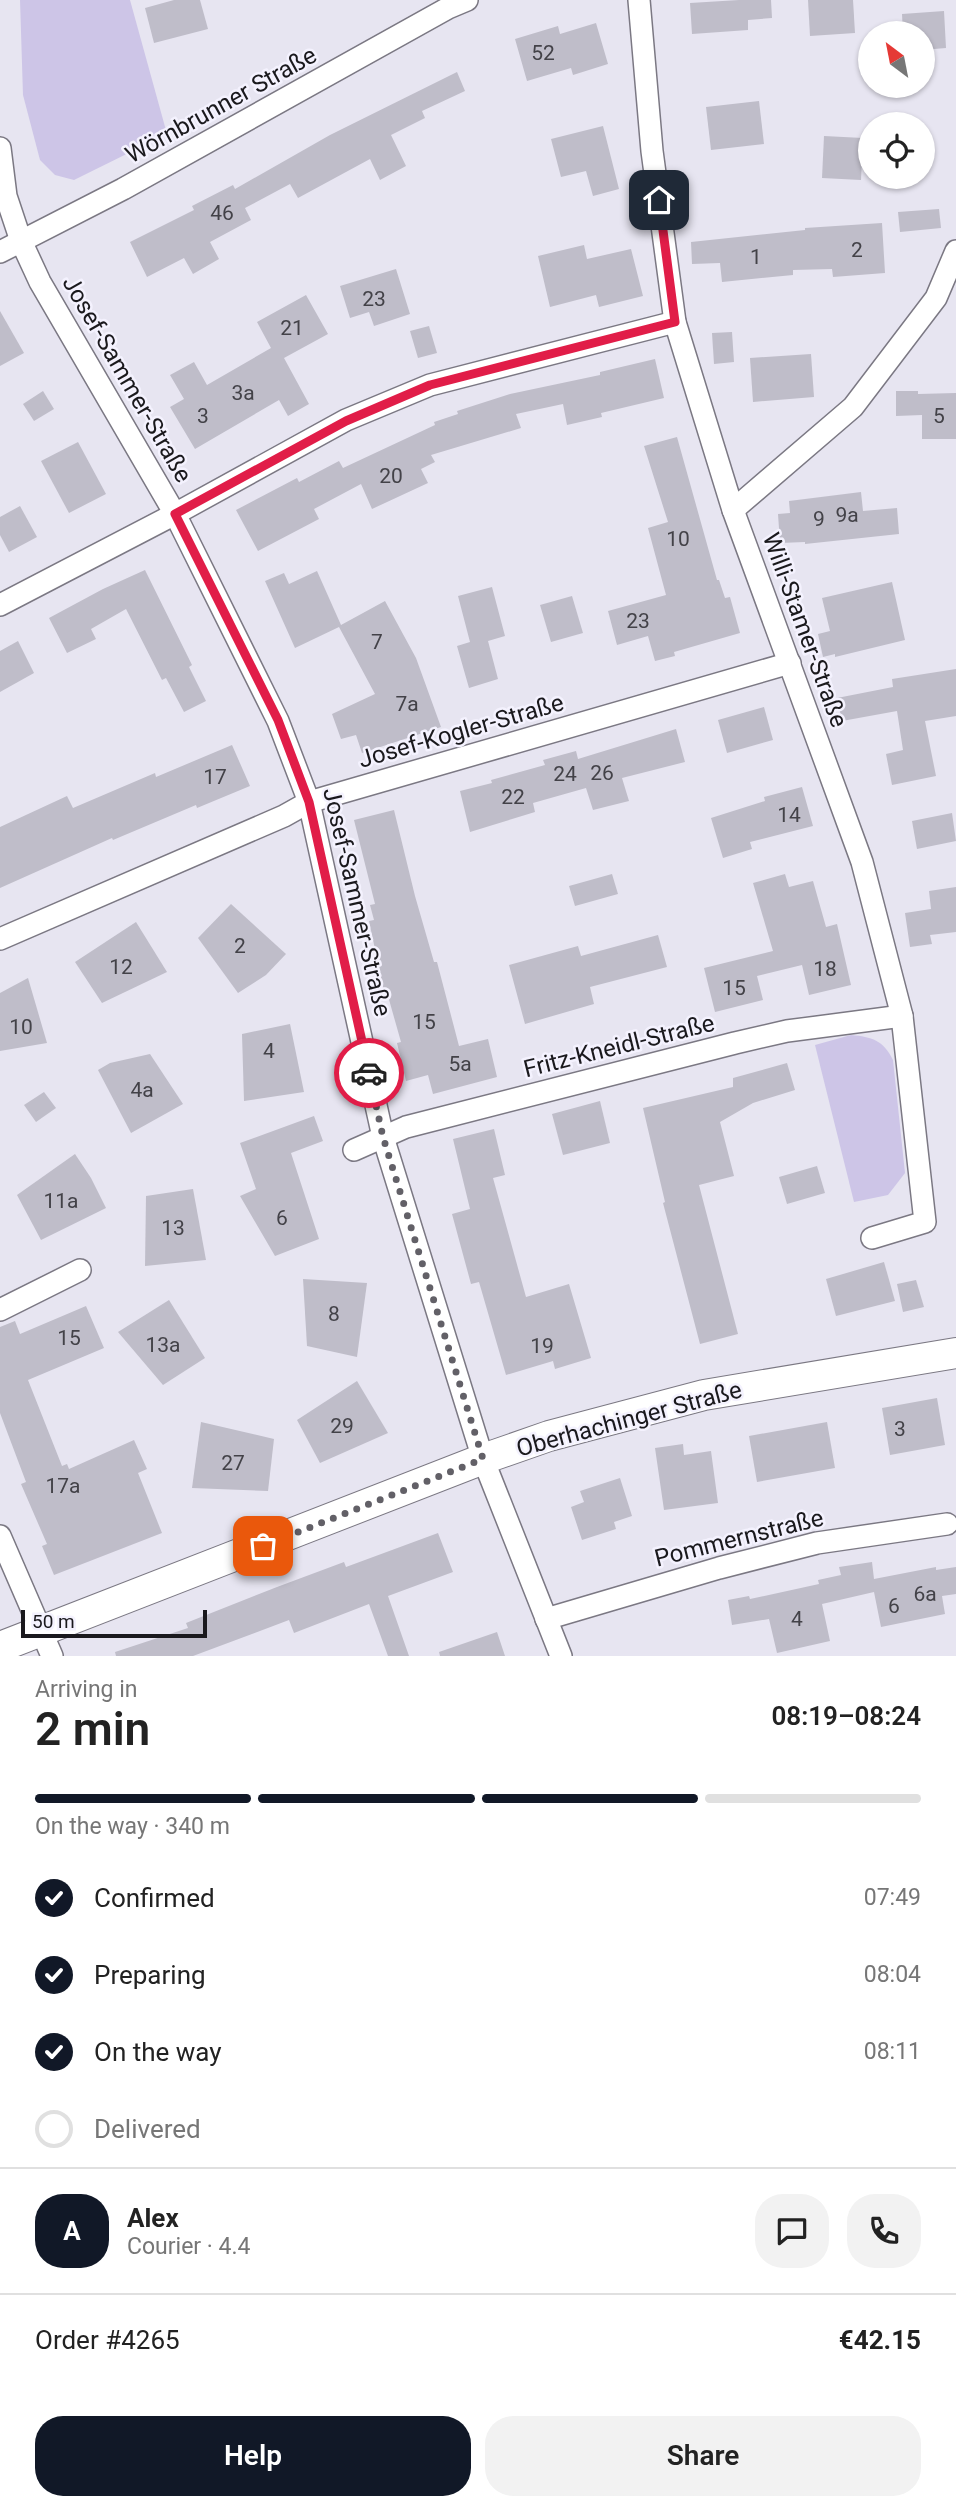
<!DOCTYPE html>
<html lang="en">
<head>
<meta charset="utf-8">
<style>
  body { margin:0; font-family:Roboto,sans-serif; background:#f2f2f2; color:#222; height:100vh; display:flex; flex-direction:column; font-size:26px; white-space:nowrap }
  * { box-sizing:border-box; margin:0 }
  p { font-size:23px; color:#767676 }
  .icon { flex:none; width:38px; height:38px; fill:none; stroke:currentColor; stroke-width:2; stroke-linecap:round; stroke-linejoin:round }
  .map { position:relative; height:1656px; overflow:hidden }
  .drawer { display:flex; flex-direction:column; background:#fff; flex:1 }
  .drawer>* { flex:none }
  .needle { width:46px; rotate:328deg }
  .controls { position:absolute; left:858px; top:21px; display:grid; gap:14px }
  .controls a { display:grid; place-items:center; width:77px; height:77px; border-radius:50%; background:#fff; box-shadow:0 2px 5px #0004; font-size:35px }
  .scale { position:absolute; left:21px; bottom:18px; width:186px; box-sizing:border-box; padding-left:7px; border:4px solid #1a191d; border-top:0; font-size:19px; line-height:24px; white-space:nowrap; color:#1a191d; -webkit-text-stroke:5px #f4f2fe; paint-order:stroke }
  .pin { position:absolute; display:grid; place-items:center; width:60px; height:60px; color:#fff; margin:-30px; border-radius:14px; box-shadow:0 4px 10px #0006 }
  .courier { position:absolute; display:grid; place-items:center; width:70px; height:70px; margin:-35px; border:5px solid #e11d48; border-radius:50%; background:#fff; color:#222; box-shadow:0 2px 9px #0007 }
  .head em { font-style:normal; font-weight:600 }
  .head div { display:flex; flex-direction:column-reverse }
  .head { display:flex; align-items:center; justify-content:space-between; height:119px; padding:0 35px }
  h1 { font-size:46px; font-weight:600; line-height:52px }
  .bar { display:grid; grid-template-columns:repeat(4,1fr); gap:10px 7px; align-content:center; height:84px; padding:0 35px }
  .bar i { height:9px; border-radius:5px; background:#e0e0e0 }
  .bar .active { background:#111827 }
  .bar p { grid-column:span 4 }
  .line { display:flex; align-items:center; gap:18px; padding:0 35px; border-top:2px solid #e0e0e0 }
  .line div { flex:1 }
  .round { display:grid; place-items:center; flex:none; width:74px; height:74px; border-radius:28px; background:#f2f2f2 }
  ol { padding:0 35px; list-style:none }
  li { display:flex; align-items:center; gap:21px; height:77px }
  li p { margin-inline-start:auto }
  li .icon { padding:7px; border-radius:50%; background:#111827; color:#fff; stroke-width:4 }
  li:last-child { color:#767676 }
  li i { width:38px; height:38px; border:4px solid #e0e0e0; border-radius:50% }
  .cta { display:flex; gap:14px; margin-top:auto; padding:14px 35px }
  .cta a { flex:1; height:80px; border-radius:28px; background:#111827; color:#fff; font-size:28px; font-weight:600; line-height:80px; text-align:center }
  .cta a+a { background:#f2f2f2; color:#222 }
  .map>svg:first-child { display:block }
</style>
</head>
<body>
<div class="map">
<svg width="956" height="1656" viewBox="0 0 956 1656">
  <rect width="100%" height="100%" fill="#e7e5f1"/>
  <g fill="#cdc5e7">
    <polygon points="20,0 130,0 167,134 74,180 55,175 40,160 23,95"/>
    <path d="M851,1035C872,1037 883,1040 893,1060L905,1173L888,1195L854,1202L815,1045Z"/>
  </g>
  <g fill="#bfbdc9">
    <polygon points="174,0 200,0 208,29 154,43 145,8"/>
    <polygon points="739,0 771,0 772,18 748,20 748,30 692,34 690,3"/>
    <polygon points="808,0 853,0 855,33 810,36"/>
    <polygon points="944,11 946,48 922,50 922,33 903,33 902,14"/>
    <polygon points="596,23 608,64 573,75 571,68 527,81 515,39 558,26 560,34"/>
    <polygon points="457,72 465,91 422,111 425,118 391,135 406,166 380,180 370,159 298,198 290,184 245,208 251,220 210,242 219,259 193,274 184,258 147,277 130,242 194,210 192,206 233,185 235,189 330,135"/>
    <polygon points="759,101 764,144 711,150 706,107"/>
    <polygon points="603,126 619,189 593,196 586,171 561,177 551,139"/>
    <polygon points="824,136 863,138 861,180 822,178"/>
    <polygon points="939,209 941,228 900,232 898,212"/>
    <polygon points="882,223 885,273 833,277 832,269 793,270 793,275 722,282 720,263 692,264 691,242 805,230 805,228"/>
    <polygon points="584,245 587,259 631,249 643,296 599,307 596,295 550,307 538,256"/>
    <polygon points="396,269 410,314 374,326 369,312 350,318 340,286"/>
    <polygon points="306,295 328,334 284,358 309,404 288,416 279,400 195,449 170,407 184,399 170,375 194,362 207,385 271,348 257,322"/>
    <polygon points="0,311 24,353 0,366"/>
    <polygon points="429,326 437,353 418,358 410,331"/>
    <polygon points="732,332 734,362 714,364 712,333"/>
    <polygon points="811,354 814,397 753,402 750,358"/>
    <polygon points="655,359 664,398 601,413 602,417 567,425 563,404 516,414 521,428 431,455 435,462 421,469 428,483 372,509 361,484 314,509 319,519 258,551 236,510 297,478 299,482 339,461 343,468 435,425 434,422 458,414 457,411 510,394 600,375 600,372"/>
    <polygon points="43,391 54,409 34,421 23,404"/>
    <polygon points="896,391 918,391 918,394 956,393 956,439 922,439 922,415 896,416"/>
    <polygon points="677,437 717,580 719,580 725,598 730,597 740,633 674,652 675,656 655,661 648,636 617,645 608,611 666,595 648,528 668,522 644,446"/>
    <polygon points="78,442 106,494 69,513 41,461"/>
    <polygon points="861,492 863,511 897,508 899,534 805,544 805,542 780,543 778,514 790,513 789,501"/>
    <polygon points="20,506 37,537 9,552 0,535 0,517"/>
    <polygon points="145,570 192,665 189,667 206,701 184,712 166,678 162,680 126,609 91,629 96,639 67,653 49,618 103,589"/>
    <polygon points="317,571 341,625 385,601 416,658 441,727 362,753 356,735 341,739 332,714 375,694 339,627 295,648 265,581 284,573 289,584"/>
    <polygon points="892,582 905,640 835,657 835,654 823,657 818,634 830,631 822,598"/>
    <polygon points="492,587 505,636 488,641 498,679 469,688 457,646 470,642 458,596"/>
    <polygon points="572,596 583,633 551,642 540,605"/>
    <polygon points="18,641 34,673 0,692 0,651"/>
    <polygon points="956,669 956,716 925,721 936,776 892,785 886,754 903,750 897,711 842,721 837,698 893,687 892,679"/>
    <polygon points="764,707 773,740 727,753 718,720"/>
    <polygon points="676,729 685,762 622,778 629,801 593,810 586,788 533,803 535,812 470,832 460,791 492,783 491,780 545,765 543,760 576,751 578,759"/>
    <polygon points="232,745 250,786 197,808 196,805 113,840 112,838 0,888 0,827 67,796 73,808 155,773 156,777"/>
    <polygon points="802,787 813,826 750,842 752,849 723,858 711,818 765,801 764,797"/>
    <polygon points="394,810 415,896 434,962 437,962 459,1046 488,1039 497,1077 433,1094 428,1075 406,1081 397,1043 401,1042 388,996 385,996 369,921 374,920 370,905 375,904 354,820"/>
    <polygon points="952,813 956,841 917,849 912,821"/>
    <polygon points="612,874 618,894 575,906 569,886"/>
    <polygon points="785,874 789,887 813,881 826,927 837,924 851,985 809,995 802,965 757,976 763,1000 715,1012 704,968 773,951 753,883"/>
    <polygon points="956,887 956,932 930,935 932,944 910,947 905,913 931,909 929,891"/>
    <polygon points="231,904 286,954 266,975 238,993 198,938"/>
    <polygon points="136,922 167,972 102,1003 75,962"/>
    <polygon points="658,935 667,967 590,987 594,1004 525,1024 509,965 578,946 581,956"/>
    <polygon points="28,978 47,1043 0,1051 0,993"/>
    <polygon points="290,1024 304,1092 244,1101 242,1034"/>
    <polygon points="150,1054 183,1104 131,1133 98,1070 110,1063"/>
    <polygon points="787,1063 795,1090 753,1103 720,1122 734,1176 699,1185 738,1334 700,1344 663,1203 665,1202 643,1108 733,1087 733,1078"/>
    <polygon points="44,1092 56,1108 36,1122 24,1105"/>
    <polygon points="600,1101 610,1143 563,1155 552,1114"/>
    <polygon points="314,1116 323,1141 291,1153 319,1239 275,1256 240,1196 256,1189 240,1143"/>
    <polygon points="494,1129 505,1175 493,1178 526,1297 569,1284 591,1358 555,1369 553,1361 506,1375 479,1282 471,1284 452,1214 470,1209 453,1139"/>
    <polygon points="75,1154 91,1178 106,1208 41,1240 17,1195"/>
    <polygon points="817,1166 825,1193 787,1204 779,1177"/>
    <polygon points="193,1189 206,1260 145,1266 146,1196"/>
    <polygon points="884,1262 895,1301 836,1316 826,1279"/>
    <polygon points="303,1279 367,1283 357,1357 307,1346"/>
    <polygon points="916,1280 924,1307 903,1312 897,1284"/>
    <polygon points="169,1300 205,1358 163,1385 118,1332"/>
    <polygon points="86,1306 104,1348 28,1380 62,1466 67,1464 69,1469 134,1440 147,1469 138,1473 162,1533 54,1575 42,1546 47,1544 21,1484 26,1482 0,1413 0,1327 15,1321 20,1334"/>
    <polygon points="357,1381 388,1433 320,1463 297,1420"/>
    <polygon points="937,1398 945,1445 890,1455 882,1408"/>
    <polygon points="201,1422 274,1439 268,1491 192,1488"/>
    <polygon points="827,1422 835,1468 757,1482 749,1436"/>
    <polygon points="683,1444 684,1455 711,1451 718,1503 664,1510 655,1448"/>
    <polygon points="620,1478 632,1516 614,1522 616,1529 582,1540 571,1507 584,1502 580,1491"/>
    <polygon points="438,1533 453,1572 388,1596 409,1656 388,1656 369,1604 294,1633 289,1620 193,1656 116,1656 115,1652 188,1628 186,1623 277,1587 344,1562 346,1567"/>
    <polygon points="872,1562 874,1579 936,1567 936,1570 956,1567 956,1594 942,1596 945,1614 881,1627 874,1592 822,1604 830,1641 777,1653 769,1619 732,1625 728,1600 749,1596 750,1599 819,1584 818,1580 841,1575 839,1567"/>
    <polygon points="497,1632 505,1656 440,1656 439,1652"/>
  </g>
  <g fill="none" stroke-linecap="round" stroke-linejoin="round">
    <defs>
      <g id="street">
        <polyline points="639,0 652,151 675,322 733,510 862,862 902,1016 925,1222 872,1238"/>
        <polyline points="0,148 6,196 21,241 40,282 175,514 278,721 309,802 383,1137 483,1459 561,1656"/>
        <polyline points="0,252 123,189 448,8 467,0"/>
        <polyline points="733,510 853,407 936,298 956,251"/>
        <polyline points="0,605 175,514 346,420 430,385 675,322"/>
        <polyline points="0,939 284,816 309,802 790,663"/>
        <polyline points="354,1150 406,1127 735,1043 787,1031 902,1016"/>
        <polyline points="0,1310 80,1270"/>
        <polyline points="0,1536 52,1656"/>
        <polyline points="546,1619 719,1568 817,1543 947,1524"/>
      </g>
      <polyline id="secondary" points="0,1647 483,1459 549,1436 704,1395 956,1353"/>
    </defs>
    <use href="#street" stroke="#7b7883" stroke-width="24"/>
    <use href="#secondary" stroke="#7b7883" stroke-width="32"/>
    <use href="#street" stroke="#fff" stroke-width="21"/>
    <use href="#secondary" stroke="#fff" stroke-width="30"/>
  </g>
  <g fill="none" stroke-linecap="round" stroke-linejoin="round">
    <polyline stroke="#626067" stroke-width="7" stroke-dasharray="0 12.6" points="263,1546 483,1459 383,1137 369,1073"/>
    <polyline stroke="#e11d48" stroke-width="9" points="369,1073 309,802 278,720 175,514 346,421 430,385 675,322 659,200"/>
  </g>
  <g text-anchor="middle" stroke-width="5" stroke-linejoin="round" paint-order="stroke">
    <g font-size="21" fill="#434248">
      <text x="543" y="60">52</text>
      <text x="222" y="220">46</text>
      <text x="857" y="257">2</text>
      <text x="756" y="264">1</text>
      <text x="374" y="306">23</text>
      <text x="292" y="335">21</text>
      <text x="243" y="400">3a</text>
      <text x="203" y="423">3</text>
      <text x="939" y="423">5</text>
      <text x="391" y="483">20</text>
      <text x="847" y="522">9a</text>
      <text x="819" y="526">9</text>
      <text x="678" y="546">10</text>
      <text x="638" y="628">23</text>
      <text x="377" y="649">7</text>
      <text x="407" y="711">7a</text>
      <text x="602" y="780">26</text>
      <text x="565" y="781">24</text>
      <text x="215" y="784">17</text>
      <text x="513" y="804">22</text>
      <text x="789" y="822">14</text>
      <text x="240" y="953">2</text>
      <text x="121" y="974">12</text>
      <text x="825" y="976">18</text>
      <text x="734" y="995">15</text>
      <text x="424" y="1029">15</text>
      <text x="21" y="1034">10</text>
      <text x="269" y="1058">4</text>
      <text x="460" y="1071">5a</text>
      <text x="142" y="1097">4a</text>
      <text x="61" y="1208">11a</text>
      <text x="282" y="1225">6</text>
      <text x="173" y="1235">13</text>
      <text x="334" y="1321">8</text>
      <text x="69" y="1345">15</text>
      <text x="163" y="1352">13a</text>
      <text x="542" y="1353">19</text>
      <text x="342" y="1433">29</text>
      <text x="900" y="1436">3</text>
      <text x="233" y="1470">27</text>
      <text x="63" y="1493">17a</text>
      <text x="925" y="1601">6a</text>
      <text x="894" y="1613">6</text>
      <text x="797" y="1626">4</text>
    </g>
    <g font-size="24" fill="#1a191d" stroke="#f4f2fe">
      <text transform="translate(221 105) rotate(-29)" y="8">Wörnbrunner Straße</text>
      <text transform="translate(127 379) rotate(60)" y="8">Josef-Sammer-Straße</text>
      <text transform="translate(805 630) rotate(70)" y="8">Willi-Stamer-Straße</text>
      <text transform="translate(461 731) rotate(-16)" y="8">Josef-Kogler-Straße</text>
      <text transform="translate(357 902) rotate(77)" y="8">Josef-Sammer-Straße</text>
      <text transform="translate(619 1046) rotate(-14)" y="8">Fritz-Kneidl-Straße</text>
      <text transform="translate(629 1419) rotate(-15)" y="8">Oberhachinger Straße</text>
      <text transform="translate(739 1538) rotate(-14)" y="8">Pommernstraße</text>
    </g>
  </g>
</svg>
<div class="controls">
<a><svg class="needle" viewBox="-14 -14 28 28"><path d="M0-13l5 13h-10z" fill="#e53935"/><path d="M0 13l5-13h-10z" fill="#767676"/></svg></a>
<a><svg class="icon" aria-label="locate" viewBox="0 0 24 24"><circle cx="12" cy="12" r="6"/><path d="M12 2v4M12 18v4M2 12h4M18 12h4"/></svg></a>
</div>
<div class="scale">50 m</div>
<div class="pin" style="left:263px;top:1546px;background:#ea580c"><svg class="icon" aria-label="bag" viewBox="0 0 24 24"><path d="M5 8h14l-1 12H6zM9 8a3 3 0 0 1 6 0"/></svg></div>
<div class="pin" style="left:659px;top:200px;background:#1f2937"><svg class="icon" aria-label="home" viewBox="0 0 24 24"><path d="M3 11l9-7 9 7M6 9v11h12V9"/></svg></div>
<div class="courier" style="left:369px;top:1073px"><svg class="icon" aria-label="car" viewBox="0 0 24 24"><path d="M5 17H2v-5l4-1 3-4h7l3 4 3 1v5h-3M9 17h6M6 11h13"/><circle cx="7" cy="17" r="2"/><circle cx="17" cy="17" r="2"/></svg></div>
</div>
<section class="drawer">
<div class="head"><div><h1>2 min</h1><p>Arriving in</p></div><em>08:19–08:24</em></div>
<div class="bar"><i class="active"></i><i class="active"></i><i class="active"></i><i></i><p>On the way · 340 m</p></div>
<ol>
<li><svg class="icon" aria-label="check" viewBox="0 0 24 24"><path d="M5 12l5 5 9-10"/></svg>Confirmed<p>07:49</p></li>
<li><svg class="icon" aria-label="check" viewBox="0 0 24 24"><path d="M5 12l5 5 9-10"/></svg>Preparing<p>08:04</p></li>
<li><svg class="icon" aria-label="check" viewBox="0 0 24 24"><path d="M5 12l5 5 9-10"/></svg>On the way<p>08:11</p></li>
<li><i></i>Delivered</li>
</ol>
<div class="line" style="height:126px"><b class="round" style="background:#111827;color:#fff">A</b><div><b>Alex</b><p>Courier · 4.4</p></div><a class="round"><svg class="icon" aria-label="chat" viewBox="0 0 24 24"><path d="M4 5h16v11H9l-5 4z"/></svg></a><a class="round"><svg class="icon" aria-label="phone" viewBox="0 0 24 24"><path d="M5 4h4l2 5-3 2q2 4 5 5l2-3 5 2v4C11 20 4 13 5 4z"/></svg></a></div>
<div class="line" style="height:91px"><div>Order #4265</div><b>€42.15</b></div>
<div class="cta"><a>Help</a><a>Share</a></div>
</section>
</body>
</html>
